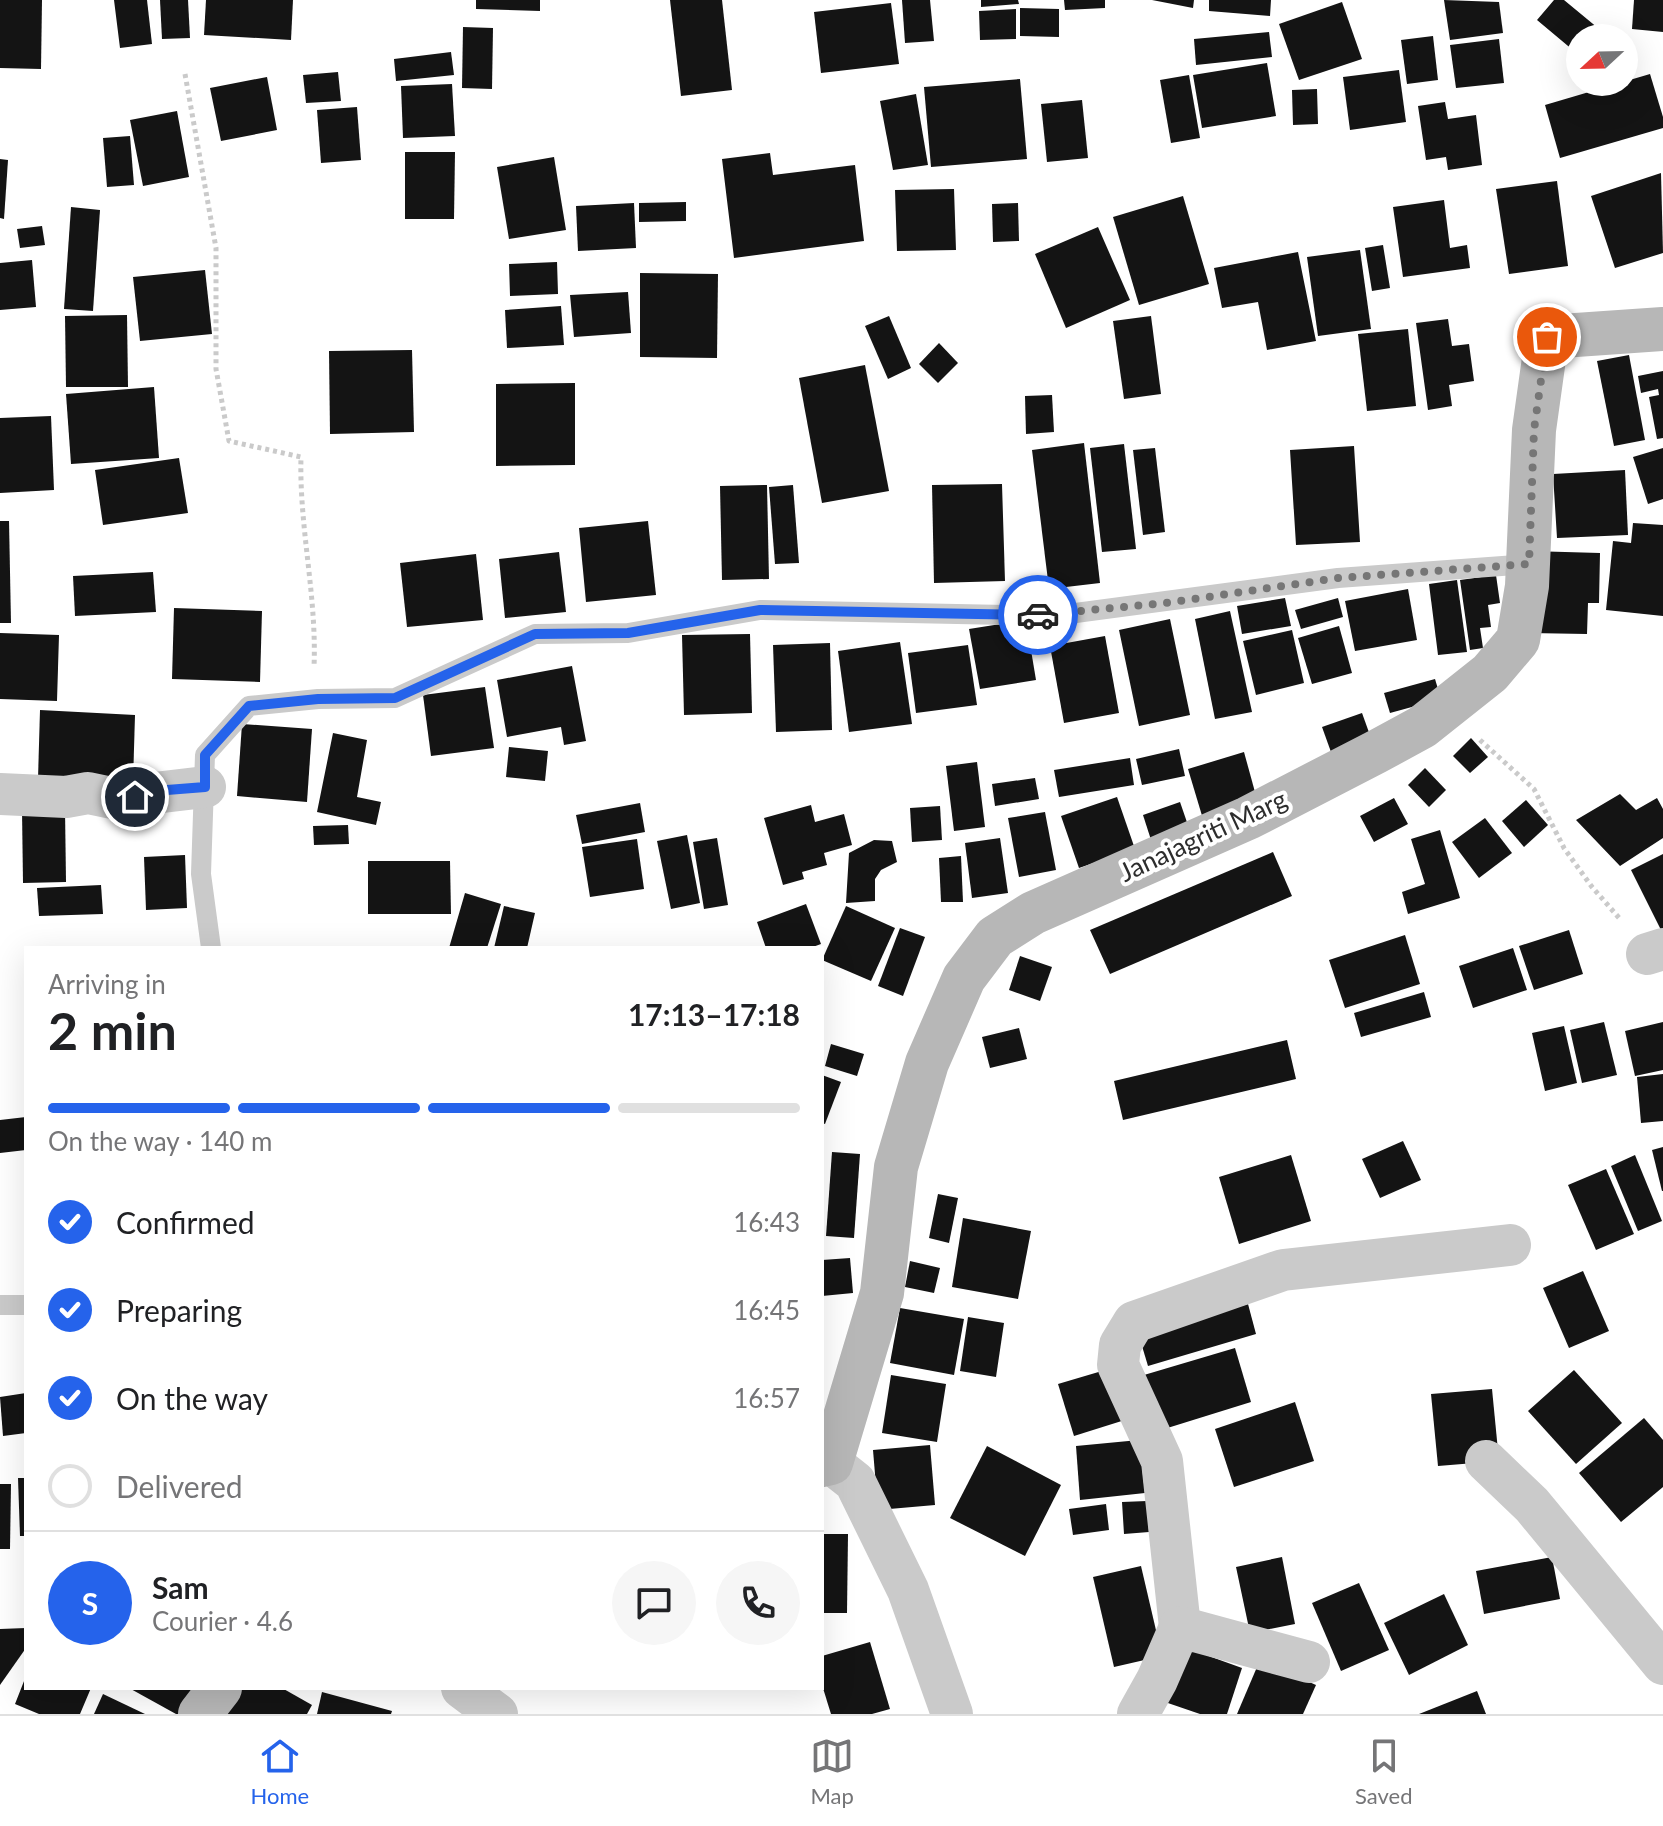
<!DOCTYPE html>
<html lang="en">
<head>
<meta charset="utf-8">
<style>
  body { margin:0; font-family:Lato,sans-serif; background:#f6f6f6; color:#202124; height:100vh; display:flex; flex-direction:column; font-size:30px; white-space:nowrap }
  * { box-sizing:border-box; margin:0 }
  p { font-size:26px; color:#757577 }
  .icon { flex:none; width:44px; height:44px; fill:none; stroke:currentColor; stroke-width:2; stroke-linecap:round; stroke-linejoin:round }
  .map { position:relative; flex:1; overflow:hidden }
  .drawer { position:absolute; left:24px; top:946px; width:800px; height:744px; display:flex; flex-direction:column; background:#fff; border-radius:0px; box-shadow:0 8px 32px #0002 }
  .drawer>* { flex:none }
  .needle { width:52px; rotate:248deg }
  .tools { position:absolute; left:1566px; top:24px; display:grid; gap:16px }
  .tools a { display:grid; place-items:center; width:72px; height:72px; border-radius:50%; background:#fff; box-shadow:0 8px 32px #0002; font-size:40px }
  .pin { position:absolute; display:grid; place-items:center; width:68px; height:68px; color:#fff; margin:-34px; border:4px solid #fff; border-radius:50%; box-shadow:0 2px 8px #0007 }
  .courier { position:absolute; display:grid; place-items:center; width:80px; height:80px; margin:-40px; border:6px solid #2563eb; border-radius:50%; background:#fff; color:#222; box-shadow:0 2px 10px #0007 }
  .headline em { font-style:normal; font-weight:700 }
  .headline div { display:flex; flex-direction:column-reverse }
  .headline { display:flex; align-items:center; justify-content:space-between; height:136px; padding:0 24px }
  h1 { font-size:52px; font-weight:700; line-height:60px }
  .bar { display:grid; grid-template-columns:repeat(4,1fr); gap:12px 8px; align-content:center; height:96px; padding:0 24px }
  .bar i { height:10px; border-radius:6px; background:#e0e0e0 }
  .bar .on { background:#2563eb }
  .bar p { grid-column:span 4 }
  .line { display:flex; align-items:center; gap:20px; padding:0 24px; border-top:2px solid #e0e0e0 }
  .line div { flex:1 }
  .round { display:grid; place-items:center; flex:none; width:84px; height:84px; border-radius:42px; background:#f6f6f6 }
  ol { padding:0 24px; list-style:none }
  li { display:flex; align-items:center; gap:24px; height:88px }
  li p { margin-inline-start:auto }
  li .icon { padding:8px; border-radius:50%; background:#2563eb; color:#fff; stroke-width:4 }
  li:last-child { color:#757577 }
  li i { width:44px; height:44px; border:4px solid #e0e0e0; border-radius:50% }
  .menu { display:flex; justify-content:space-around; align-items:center; height:112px; border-top:2px solid #e0e0e0; background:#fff; font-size:22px; color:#757577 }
  .menu a { display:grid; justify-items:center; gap:4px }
  .menu .on { color:#2563eb }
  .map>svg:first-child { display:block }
</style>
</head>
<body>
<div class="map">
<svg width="1663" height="1714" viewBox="0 0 1663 1714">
  <rect width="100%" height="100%" fill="#fff"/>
  <g fill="#141414">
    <polygon points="0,0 42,0 41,69 0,68"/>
    <polygon points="114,0 147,0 152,44 120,48"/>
    <polygon points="160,0 188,0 190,38 162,39"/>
    <polygon points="206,0 293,0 291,40 204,35"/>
    <polygon points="476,0 540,0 540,11 476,9"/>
    <polygon points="670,0 722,0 732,90 681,96"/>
    <polygon points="902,0 930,0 934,41 905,43"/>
    <polygon points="981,0 1018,0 1019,4 981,7"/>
    <polygon points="1064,0 1105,0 1105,8 1065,10"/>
    <polygon points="1152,0 1194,0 1193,8"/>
    <polygon points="1209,0 1271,0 1270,16 1209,11"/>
    <polygon points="1444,0 1499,2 1503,33 1450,40"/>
    <polygon points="1554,0 1564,0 1610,38 1580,38 1580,56 1537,20"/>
    <polygon points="1634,0 1663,0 1663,32 1632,29"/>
    <polygon points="1342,2 1362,59 1299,80 1279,24"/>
    <polygon points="891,3 899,64 821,73 814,12"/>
    <polygon points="1020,8 1059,9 1059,37 1020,36"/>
    <polygon points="1016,9 1016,39 980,40 979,11"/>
    <polygon points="463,27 493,28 492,89 462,88"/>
    <polygon points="1269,32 1272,57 1196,65 1194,39"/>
    <polygon points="1433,36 1438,80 1407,84 1401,40"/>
    <polygon points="1499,39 1504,83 1456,88 1450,45"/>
    <polygon points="451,52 454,75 396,81 394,59"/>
    <polygon points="1267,63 1276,116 1202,128 1193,75"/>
    <polygon points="1399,70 1406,122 1350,130 1343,77"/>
    <polygon points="338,72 341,101 306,103 303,75"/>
    <polygon points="1650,74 1663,117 1663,128 1560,158 1545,105"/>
    <polygon points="1189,75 1200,138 1171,143 1160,80"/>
    <polygon points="267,77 277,130 221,141 210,88"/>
    <polygon points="1020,79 1027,159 931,167 924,87"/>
    <polygon points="452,84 455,136 403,138 401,86"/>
    <polygon points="1317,89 1318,124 1293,125 1292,90"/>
    <polygon points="916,94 928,165 893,170 880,101"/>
    <polygon points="1082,100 1088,158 1047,162 1041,104"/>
    <polygon points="1445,102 1448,119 1476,115 1482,165 1448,170 1446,157 1426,160 1418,106"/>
    <polygon points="357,107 361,160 321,163 317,110"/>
    <polygon points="177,111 189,177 143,186 130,120"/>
    <polygon points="130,136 134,185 107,187 103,138"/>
    <polygon points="405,152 455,152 454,219 405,219"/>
    <polygon points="770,153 773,175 855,165 864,241 734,258 722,159"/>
    <polygon points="554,157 566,230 509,239 497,167"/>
    <polygon points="0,159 8,160 4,219 0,218"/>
    <polygon points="1661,173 1663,253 1615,268 1591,196"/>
    <polygon points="1557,181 1568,266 1509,274 1496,189"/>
    <polygon points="954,189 956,250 897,251 895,190"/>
    <polygon points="1183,196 1209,284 1139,305 1113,217"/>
    <polygon points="1444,200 1450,248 1467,245 1470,268 1403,277 1393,207"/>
    <polygon points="686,202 686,221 639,222 639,203"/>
    <polygon points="634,203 636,248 578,251 576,206"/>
    <polygon points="1018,203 1019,241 993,242 992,204"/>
    <polygon points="71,207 100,210 93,311 64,309"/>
    <polygon points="42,226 45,245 20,248 17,229"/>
    <polygon points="1098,227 1130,300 1066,328 1035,254"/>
    <polygon points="1383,245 1390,288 1372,291 1365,248"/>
    <polygon points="1360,250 1371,329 1318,336 1307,257"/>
    <polygon points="1298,252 1316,341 1267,350 1258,302 1222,308 1214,268"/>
    <polygon points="32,260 36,307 0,310 0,263"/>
    <polygon points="557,262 558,294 510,296 509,264"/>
    <polygon points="205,270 212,334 140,341 133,277"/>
    <polygon points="640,273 718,274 717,358 640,357"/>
    <polygon points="628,292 631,333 574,337 570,295"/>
    <polygon points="561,306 564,345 507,348 505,310"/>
    <polygon points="127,315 128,387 66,387 65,316"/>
    <polygon points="889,316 911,368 888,379 865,326"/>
    <polygon points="1151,316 1161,394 1124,399 1113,321"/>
    <polygon points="1448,319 1452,346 1469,344 1474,381 1449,385 1452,406 1428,410 1416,323"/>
    <polygon points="1408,329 1416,406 1367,411 1358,334"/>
    <polygon points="939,343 958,363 938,383 919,364"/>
    <polygon points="412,350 414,432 330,434 329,351"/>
    <polygon points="1629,355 1645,440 1614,446 1597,361"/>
    <polygon points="865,365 889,491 822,503 799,378"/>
    <polygon points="1663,371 1663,438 1657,439 1649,397 1659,395 1658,389 1641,393 1638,376"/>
    <polygon points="575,383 575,465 496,466 496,384"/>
    <polygon points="154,387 159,458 71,464 66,394"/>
    <polygon points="1052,395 1054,432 1026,434 1025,396"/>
    <polygon points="51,416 54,490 0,493 0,418"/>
    <polygon points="1084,443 1100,583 1049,589 1032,450"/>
    <polygon points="1124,444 1136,549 1102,552 1090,448"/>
    <polygon points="1354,446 1360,542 1296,545 1290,450"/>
    <polygon points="1155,448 1165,532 1143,535 1133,450"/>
    <polygon points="1663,448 1663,499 1648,504 1633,457"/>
    <polygon points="179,458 188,513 103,525 95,470"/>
    <polygon points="1625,470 1628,535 1557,538 1553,474"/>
    <polygon points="1002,484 1005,581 934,583 932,485"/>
    <polygon points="767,485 769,579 722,580 720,486"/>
    <polygon points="793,485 799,563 775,564 769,487"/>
    <polygon points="0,521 9,521 11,623 0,623"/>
    <polygon points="648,521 656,595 586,602 579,528"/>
    <polygon points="1633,523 1663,525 1663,616 1606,610 1613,541 1631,543"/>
    <polygon points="1530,551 1600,553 1599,603 1588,603 1587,634 1529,633"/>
    <polygon points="559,552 566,612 505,618 499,559"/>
    <polygon points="476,554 483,620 407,627 400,563"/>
    <polygon points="153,572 156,612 75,616 73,576"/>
    <polygon points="1496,575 1500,603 1488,605 1491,627 1480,628 1483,648 1470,650 1460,580"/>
    <polygon points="1457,580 1467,652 1438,655 1429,584"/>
    <polygon points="1408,589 1417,640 1355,651 1345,601"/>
    <polygon points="1285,598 1291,626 1242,634 1237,606"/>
    <polygon points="1338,598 1343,617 1301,629 1295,610"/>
    <polygon points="174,608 262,611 260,682 172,679"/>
    <polygon points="1230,611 1252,712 1215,719 1195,619"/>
    <polygon points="1170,619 1190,715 1139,726 1119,630"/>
    <polygon points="1026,620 1036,680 980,689 969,629"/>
    <polygon points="1339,626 1352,673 1312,684 1298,638"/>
    <polygon points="1292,630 1304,683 1256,695 1243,641"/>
    <polygon points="0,633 59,635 57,701 0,699"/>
    <polygon points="750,634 752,713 684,715 682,635"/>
    <polygon points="1105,636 1119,713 1064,723 1050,646"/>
    <polygon points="900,642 912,724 849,732 838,651"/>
    <polygon points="830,643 832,730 776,732 773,645"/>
    <polygon points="968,645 977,705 916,713 908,653"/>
    <polygon points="572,666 586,741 564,745 561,727 507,737 497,680"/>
    <polygon points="1435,679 1441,699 1390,713 1384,693"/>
    <polygon points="485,687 494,748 431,756 423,695"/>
    <polygon points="40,710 135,715 133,783 38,779"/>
    <polygon points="1362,713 1371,738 1331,752 1322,727"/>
    <polygon points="242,724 312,729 307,802 237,796"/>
    <polygon points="333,733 367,740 357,797 381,802 376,825 317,812"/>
    <polygon points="1471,738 1488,757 1470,773 1453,756"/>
    <polygon points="509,747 548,751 545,781 506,777"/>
    <polygon points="1179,749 1185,776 1142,785 1136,759"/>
    <polygon points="1244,752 1258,803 1203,819 1188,769"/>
    <polygon points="1130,758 1134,785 1059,797 1054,770"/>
    <polygon points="977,762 985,827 954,831 946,766"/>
    <polygon points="1425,768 1446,790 1429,807 1408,785"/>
    <polygon points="1035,778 1039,799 995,806 992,784"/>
    <polygon points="1620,794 1636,810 1657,798 1663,809 1663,838 1620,866 1576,820"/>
    <polygon points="1117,797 1135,849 1079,868 1061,816"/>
    <polygon points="1394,798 1408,824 1374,842 1360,816"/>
    <polygon points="1526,800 1548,825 1524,847 1502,821"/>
    <polygon points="1180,802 1190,831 1152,843 1143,815"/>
    <polygon points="640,803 645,832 582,844 576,815"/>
    <polygon points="811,805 815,822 844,814 852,845 824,853 827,865 802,872 804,879 783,885 764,818"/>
    <polygon points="940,806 942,840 912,842 910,808"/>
    <polygon points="65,809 66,882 23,883 22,810"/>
    <polygon points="1045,812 1056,870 1019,877 1008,818"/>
    <polygon points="1485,818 1512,853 1479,878 1452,842"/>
    <polygon points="348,825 349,844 314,845 313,826"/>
    <polygon points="1440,830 1460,898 1408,914 1402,892 1425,884 1411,839"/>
    <polygon points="687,835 700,903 671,909 657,841"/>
    <polygon points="717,838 728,905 704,909 693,842"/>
    <polygon points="1000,838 1008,893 972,898 965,843"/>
    <polygon points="637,839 644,889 590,897 582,847"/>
    <polygon points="874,840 892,841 897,862 881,870 875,879 875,901 846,903 849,853"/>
    <polygon points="1273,852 1292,896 1110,974 1090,930"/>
    <polygon points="1663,854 1663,934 1631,870"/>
    <polygon points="185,855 187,908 146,910 144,857"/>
    <polygon points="961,856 963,902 941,902 939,858"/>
    <polygon points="368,861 450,861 451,914 368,914"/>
    <polygon points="101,885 103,914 39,916 37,888"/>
    <polygon points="465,893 501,904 487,948 449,948"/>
    <polygon points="806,904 821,944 810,948 766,948 757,922"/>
    <polygon points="504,906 535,913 527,948 494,948"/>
    <polygon points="846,906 895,928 871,981 822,960"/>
    <polygon points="900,928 925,937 903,996 878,986"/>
    <polygon points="1569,930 1583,974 1534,990 1519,946"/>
    <polygon points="1405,935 1420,984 1345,1008 1329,960"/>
    <polygon points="1513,948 1527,990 1473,1008 1459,966"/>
    <polygon points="1020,956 1052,967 1040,1001 1009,990"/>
    <polygon points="1424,992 1431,1017 1361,1037 1354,1013"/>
    <polygon points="1604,1022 1617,1075 1582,1083 1570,1030"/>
    <polygon points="1663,1022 1663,1070 1635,1076 1625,1031"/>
    <polygon points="1564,1026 1577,1083 1545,1091 1532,1033"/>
    <polygon points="1019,1028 1027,1059 990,1068 982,1037"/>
    <polygon points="1287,1040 1296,1079 1123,1120 1114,1081"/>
    <polygon points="831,1044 864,1054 857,1076 825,1066"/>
    <polygon points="1663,1074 1663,1121 1641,1123 1637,1077"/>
    <polygon points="822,1075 841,1082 825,1124 822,1123"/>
    <polygon points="26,1117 26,1150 0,1153 0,1120"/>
    <polygon points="1403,1141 1421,1180 1380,1198 1362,1159"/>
    <polygon points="1663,1147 1663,1191 1662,1191 1652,1150"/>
    <polygon points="832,1152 860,1154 854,1238 826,1236"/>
    <polygon points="1291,1155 1311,1221 1239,1244 1219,1177"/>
    <polygon points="1635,1155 1662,1221 1638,1231 1611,1166"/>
    <polygon points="1606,1169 1634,1234 1596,1250 1568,1185"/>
    <polygon points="938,1194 958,1198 949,1243 929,1238"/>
    <polygon points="963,1218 1031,1231 1018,1299 952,1287"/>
    <polygon points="850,1258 853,1293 822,1296 822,1260"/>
    <polygon points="910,1261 940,1268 934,1293 905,1287"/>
    <polygon points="1583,1271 1609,1331 1569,1348 1543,1288"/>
    <polygon points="1248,1304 1256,1334 1148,1366 1139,1336"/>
    <polygon points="900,1308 964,1319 954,1375 890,1363"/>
    <polygon points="968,1317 1004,1323 996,1377 960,1371"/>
    <polygon points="1235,1348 1251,1402 1161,1430 1144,1375"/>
    <polygon points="1112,1368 1128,1419 1074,1436 1058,1384"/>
    <polygon points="1574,1370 1622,1423 1576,1464 1528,1411"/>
    <polygon points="891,1375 946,1384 937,1442 882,1433"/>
    <polygon points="1492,1389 1499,1461 1438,1466 1431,1394"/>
    <polygon points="26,1393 26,1433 3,1436 0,1397"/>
    <polygon points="1295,1402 1314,1461 1234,1487 1215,1429"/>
    <polygon points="1644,1418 1663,1440 1663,1487 1621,1522 1579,1473"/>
    <polygon points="1139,1440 1145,1493 1080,1500 1076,1446"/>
    <polygon points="930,1445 935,1505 878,1510 873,1450"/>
    <polygon points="987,1446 1061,1485 1025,1556 950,1518"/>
    <polygon points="18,1478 26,1478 26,1536 20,1536"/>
    <polygon points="0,1484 11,1484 10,1549 0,1549"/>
    <polygon points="1147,1501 1149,1532 1124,1534 1122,1502"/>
    <polygon points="1106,1504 1109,1530 1073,1535 1069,1509"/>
    <polygon points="822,1534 848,1534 847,1613 822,1613"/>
    <polygon points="1282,1557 1295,1624 1250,1633 1236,1567"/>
    <polygon points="1552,1557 1560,1599 1484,1614 1476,1571"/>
    <polygon points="1141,1566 1162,1656 1114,1667 1093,1577"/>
    <polygon points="1359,1583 1389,1650 1341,1671 1312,1603"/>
    <polygon points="1444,1594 1468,1645 1409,1675 1384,1623"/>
    <polygon points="26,1628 26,1648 0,1685 0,1629"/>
    <polygon points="870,1642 890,1709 872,1714 831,1714 822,1685 822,1656"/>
    <polygon points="1181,1646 1242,1668 1227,1714 1200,1714 1162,1701"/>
    <polygon points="1260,1660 1316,1685 1303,1714 1237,1714"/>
    <polygon points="26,1676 26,1688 91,1688 80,1714 39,1714 15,1704"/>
    <polygon points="129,1688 197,1688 182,1714 176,1714"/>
    <polygon points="233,1688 282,1688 312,1705 307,1714 224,1714"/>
    <polygon points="1477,1691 1486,1714 1419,1714"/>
    <polygon points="322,1692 392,1711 391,1714 317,1714"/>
    <polygon points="103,1694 145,1714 94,1714"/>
  </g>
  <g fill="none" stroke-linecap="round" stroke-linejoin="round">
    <g stroke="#cacaca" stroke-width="5" stroke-dasharray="4 4" stroke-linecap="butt">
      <path d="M185,74L216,248V369L229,441L301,457C299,527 317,596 314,667"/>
      <polyline points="1480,740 1534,789 1564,848 1592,887 1620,919"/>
    </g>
    <g stroke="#cacaca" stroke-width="20">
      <polyline points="211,948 201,874 205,755 249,706 318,699 395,698 535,634 628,633 760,610 1053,616 1338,578 1529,564"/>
      <polyline points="0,1305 26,1305"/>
    </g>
    <g stroke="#cacaca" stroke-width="42">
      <polyline points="0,794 66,797 88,793 112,798 205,787"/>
      <polyline points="1647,954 1663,949"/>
      <polyline points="1486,1461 1532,1505 1663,1664"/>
      <polyline points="831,1463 855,1482 908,1590 952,1714"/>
      <polyline points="1180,1627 1162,1461 1118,1365 1120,1345 1134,1322 1283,1270 1510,1245"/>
      <polyline points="462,1688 497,1714"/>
      <polyline points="1138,1714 1157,1680 1180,1627 1309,1662"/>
    </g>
    <g stroke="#b7b7b7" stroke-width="44">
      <polyline points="822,1465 831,1463 882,1293 896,1167 927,1063 964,978 995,937 1033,913 1248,818 1376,752 1422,727 1490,673 1518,640 1527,586 1534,430 1547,337 1663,329"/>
      <polyline points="200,1714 220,1688"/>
    </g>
  </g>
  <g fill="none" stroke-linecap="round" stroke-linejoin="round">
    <polyline stroke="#767676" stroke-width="8" stroke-dasharray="0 14.4" points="1038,615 1166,603 1338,578 1529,564 1534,430 1547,337"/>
    <polyline stroke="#2563eb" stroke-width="10" points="135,797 167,790 205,787 205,755 249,706 318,699 395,698 535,634 628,633 760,610 1038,615"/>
  </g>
  <g text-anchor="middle" stroke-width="8" stroke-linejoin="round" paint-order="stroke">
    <g font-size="26" fill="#2d2d2d" stroke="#fff">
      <text transform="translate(1203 836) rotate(-25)" y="9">Janajagriti Marg</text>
    </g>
  </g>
</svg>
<div class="tools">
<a><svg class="needle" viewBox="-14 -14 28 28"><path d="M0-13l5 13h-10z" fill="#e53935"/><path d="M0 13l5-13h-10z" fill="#757577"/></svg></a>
</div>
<div class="pin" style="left:1547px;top:337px;background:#ea580c"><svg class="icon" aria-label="bag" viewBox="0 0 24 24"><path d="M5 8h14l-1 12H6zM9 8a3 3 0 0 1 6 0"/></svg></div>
<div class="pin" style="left:135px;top:797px;background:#1f2937"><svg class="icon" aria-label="home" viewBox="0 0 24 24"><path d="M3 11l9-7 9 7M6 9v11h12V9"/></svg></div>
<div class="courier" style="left:1038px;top:615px"><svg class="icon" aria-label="car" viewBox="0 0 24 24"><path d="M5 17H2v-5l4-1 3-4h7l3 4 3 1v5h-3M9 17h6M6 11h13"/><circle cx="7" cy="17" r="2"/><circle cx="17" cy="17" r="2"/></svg></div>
<section class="drawer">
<div class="headline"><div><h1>2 min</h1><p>Arriving in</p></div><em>17:13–17:18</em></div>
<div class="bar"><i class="on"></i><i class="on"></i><i class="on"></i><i></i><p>On the way · 140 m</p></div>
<ol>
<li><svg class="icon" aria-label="check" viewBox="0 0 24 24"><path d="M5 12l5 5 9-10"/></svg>Confirmed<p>16:43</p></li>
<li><svg class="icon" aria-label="check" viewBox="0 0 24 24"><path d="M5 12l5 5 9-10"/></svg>Preparing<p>16:45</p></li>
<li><svg class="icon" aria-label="check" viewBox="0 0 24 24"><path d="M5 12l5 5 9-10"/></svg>On the way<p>16:57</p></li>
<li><i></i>Delivered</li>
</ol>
<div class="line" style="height:144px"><b class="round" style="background:#2563eb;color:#fff">S</b><div><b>Sam</b><p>Courier · 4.6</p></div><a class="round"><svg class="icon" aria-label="chat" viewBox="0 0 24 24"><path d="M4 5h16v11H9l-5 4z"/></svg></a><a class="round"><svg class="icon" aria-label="phone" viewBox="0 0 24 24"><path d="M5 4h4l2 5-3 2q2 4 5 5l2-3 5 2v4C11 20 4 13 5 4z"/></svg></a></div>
</section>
</div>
<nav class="menu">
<a class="on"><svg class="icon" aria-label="home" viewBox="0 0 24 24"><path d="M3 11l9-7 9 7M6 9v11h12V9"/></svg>Home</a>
<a><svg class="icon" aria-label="map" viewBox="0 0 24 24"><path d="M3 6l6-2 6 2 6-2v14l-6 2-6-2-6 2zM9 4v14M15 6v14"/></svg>Map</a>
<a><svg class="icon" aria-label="saved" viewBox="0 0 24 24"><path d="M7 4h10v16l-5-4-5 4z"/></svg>Saved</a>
</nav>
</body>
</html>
